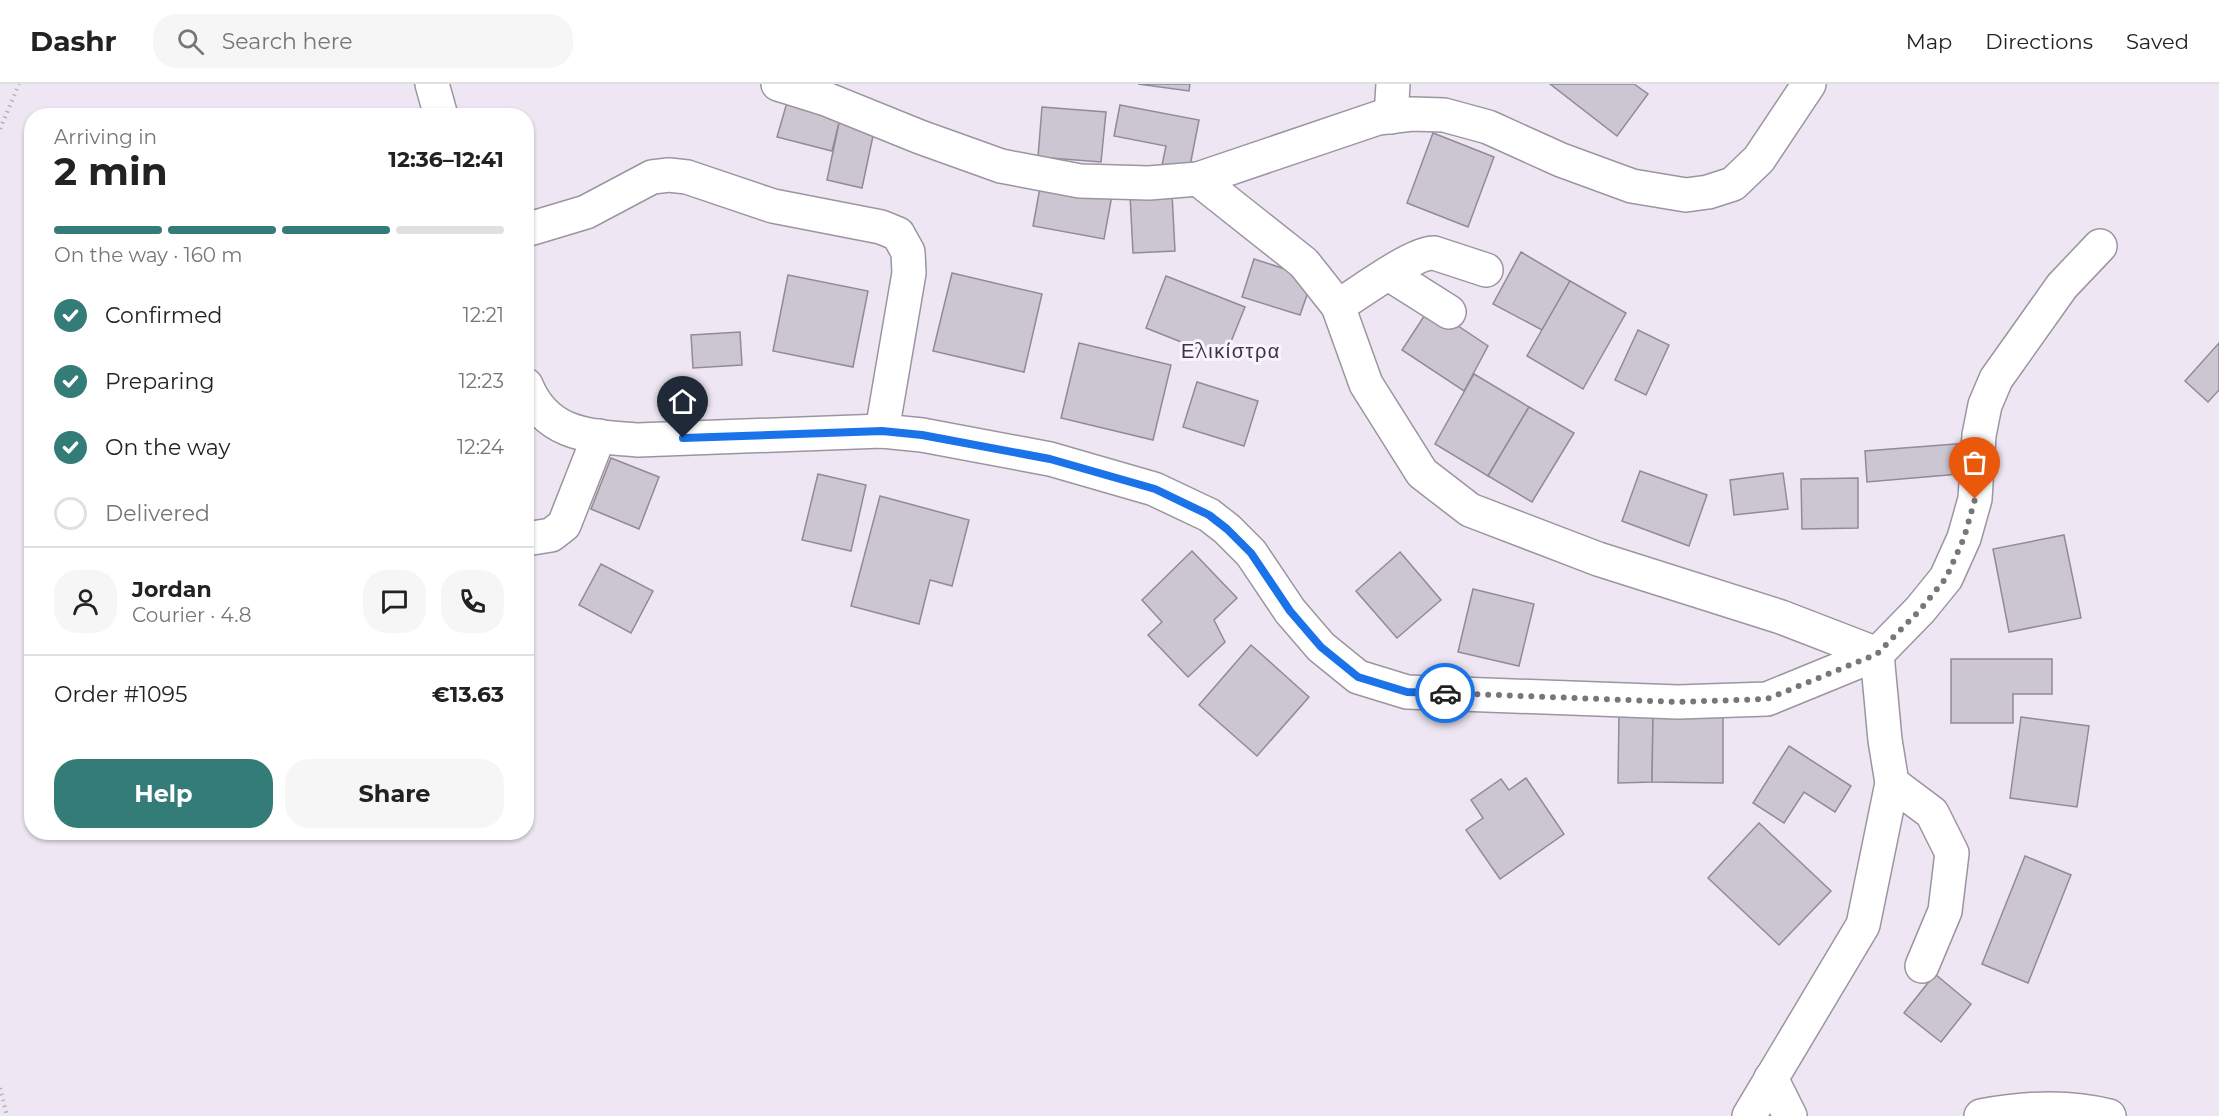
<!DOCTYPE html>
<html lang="en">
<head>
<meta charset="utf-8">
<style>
  body { margin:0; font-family:Montserrat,sans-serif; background:#f6f6f6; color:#222; height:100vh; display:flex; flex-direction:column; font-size:22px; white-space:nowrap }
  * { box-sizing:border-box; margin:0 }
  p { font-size:20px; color:#767676 }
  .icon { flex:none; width:33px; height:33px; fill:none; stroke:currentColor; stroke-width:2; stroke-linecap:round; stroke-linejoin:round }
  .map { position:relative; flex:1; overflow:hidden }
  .details { position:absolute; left:24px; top:24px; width:510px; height:732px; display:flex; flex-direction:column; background:#fff; border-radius:24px; box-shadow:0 2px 4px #0004 }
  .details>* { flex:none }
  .pin { position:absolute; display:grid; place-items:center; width:51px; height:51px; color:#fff; margin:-62px -26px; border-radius:50% 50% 50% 0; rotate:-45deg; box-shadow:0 0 6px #0007 }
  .pin .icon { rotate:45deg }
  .courier { position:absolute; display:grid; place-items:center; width:60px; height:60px; margin:-30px; border:4px solid #1a73e8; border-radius:50%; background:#fff; color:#222; box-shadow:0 2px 8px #0007 }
  .head em { font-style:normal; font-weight:700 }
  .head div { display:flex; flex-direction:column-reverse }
  .head { display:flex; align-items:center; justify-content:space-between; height:102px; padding:0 30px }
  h1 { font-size:39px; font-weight:700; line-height:45px }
  .bar { display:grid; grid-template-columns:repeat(4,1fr); gap:9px 6px; align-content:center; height:72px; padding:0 30px }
  .bar i { height:8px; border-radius:4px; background:#e0e0e0 }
  .bar .active { background:#347c77 }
  .bar p { grid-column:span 4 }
  .line { display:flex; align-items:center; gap:15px; padding:0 30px; border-top:2px solid #e0e0e0 }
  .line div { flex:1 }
  .round { display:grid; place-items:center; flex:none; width:63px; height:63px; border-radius:24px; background:#f6f6f6 }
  ol { padding:0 30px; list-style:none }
  li { display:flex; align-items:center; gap:18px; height:66px }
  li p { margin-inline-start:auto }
  li .icon { padding:6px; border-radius:50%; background:#347c77; color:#fff; stroke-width:4 }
  li:last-child { color:#767676 }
  li i { width:33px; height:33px; border:3px solid #e0e0e0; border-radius:50% }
  .cta { display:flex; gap:12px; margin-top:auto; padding:12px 30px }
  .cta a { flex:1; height:69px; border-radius:24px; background:#347c77; color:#fff; font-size:24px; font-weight:700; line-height:69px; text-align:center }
  .cta a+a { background:#f6f6f6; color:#222 }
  header { display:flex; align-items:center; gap:36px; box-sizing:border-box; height:84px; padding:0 30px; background:#fff; border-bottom:2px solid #e0e0e0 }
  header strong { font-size:28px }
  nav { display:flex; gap:33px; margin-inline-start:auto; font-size:21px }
  .search { width:420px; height:54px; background:#f6f6f6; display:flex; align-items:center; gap:15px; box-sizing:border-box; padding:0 21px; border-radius:24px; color:#767676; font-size:22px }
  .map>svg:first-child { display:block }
</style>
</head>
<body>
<header>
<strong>Dashr</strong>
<div class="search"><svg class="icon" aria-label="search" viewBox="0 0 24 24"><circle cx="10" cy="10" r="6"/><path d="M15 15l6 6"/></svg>Search here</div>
<nav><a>Map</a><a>Directions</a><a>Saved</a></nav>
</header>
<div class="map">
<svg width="2219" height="1032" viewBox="0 0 2219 1032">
  <rect width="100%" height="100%" fill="#eee7f3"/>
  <g fill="#ccc5d2" stroke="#918b97" stroke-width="1.5">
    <polygon points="1138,0 1190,0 1189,7"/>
    <polygon points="1550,0 1634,0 1648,10 1617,52"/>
    <polygon points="788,15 839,29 839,39 832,67 777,53"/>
    <polygon points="1120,21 1199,36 1189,87 1162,81 1166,62 1114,52"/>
    <polygon points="1042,23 1106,28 1101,78 1038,73"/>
    <polygon points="839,39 874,47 862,104 827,96"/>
    <polygon points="1433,49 1494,73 1468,143 1407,119"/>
    <polygon points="1041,98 1112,111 1104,155 1033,142"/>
    <polygon points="1172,109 1175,167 1133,169 1130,111"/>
    <polygon points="1521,168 1570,197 1542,246 1493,220"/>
    <polygon points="1254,175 1313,194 1300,231 1242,213"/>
    <polygon points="952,189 1042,210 1024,288 933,267"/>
    <polygon points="788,191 868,207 853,283 773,267"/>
    <polygon points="1166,192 1245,223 1224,275 1146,244"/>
    <polygon points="1570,197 1626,229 1583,305 1527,272"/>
    <polygon points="1430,223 1488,262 1464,307 1402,266"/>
    <polygon points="1638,246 1669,261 1646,311 1615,296"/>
    <polygon points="740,248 742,281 693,284 691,251"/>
    <polygon points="1079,259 1171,281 1153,356 1061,334"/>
    <polygon points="2219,259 2219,306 2208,318 2185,297"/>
    <polygon points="1474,290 1529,323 1488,392 1435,360"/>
    <polygon points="1197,298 1258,317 1244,362 1183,343"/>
    <polygon points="1529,323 1574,349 1532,418 1488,392"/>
    <polygon points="1968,359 1971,389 1867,398 1865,367"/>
    <polygon points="611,374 659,393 639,445 591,425"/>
    <polygon points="1640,387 1707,411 1689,462 1622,437"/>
    <polygon points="1783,389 1788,425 1734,431 1730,396"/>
    <polygon points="818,390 866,401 851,467 802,456"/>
    <polygon points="1858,394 1858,444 1802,445 1801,395"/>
    <polygon points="880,412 969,436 952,502 930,496 919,540 851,522"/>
    <polygon points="2064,451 2081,534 2009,548 1993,465"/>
    <polygon points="1192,467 1237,514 1214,536 1225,558 1188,593 1148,551 1162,538 1142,516"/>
    <polygon points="1400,468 1441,516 1397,554 1356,507"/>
    <polygon points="601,480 653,507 631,549 579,521"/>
    <polygon points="1473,505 1534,520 1519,582 1458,568"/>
    <polygon points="1251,561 1309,613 1257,672 1199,621"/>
    <polygon points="1951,575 2052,575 2052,610 2013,610 2013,639 1951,639"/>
    <polygon points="1619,630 1653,632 1652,698 1618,699"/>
    <polygon points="1653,632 1723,632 1723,699 1652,698"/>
    <polygon points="2021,633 2089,642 2077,723 2010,714"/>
    <polygon points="1789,662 1851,702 1835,728 1804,708 1784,739 1753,719"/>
    <polygon points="1526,694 1564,750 1500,795 1466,746 1483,734 1471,716 1501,695 1509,706"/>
    <polygon points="1759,739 1831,807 1779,861 1708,794"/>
    <polygon points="2025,772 2071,791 2028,899 1982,880"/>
    <polygon points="1935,890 1971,920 1941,958 1904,929"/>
  </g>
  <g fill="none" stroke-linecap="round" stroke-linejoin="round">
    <defs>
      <g id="minor">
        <polyline points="778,0 826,15 920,53 1001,82 1080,97 1149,99 1198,95 1378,34 1412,30 1444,31 1488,43 1561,76 1632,102 1686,111 1708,108 1733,100 1759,75 1809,0"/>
        <polyline points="1391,33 1393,0"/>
        <polyline points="1198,95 1304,179 1338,222 1366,300 1422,389 1470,426 1598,475 1781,533 1877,570 1920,526 1946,494 1964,454 1975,415 1979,351 1985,321 1996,295 2062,202 2100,162"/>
        <polyline points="526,146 586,128 652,93 669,91 687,93 773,122 881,143 898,150 908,168 909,189 882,347"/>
        <polyline points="1389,190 1449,228"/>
        <path d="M1338,222C1358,210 1414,168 1434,169L1486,186"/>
        <polyline points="526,455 551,451 564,441 599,352"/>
        <polyline points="1892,699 1932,729 1952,769 1945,827 1922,882"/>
        <polyline points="1771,994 1790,1032"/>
        <path d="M1981,1032C2023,1024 2067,1021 2109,1032"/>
      </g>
      <g id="major">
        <polyline points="432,0 441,32"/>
        <path d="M526,301C547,353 591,352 638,356L882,347L922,351L1050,375L1154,405L1209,431L1227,445L1251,469L1290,527L1321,563L1358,593L1407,608L1678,618L1767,615L1877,570L1885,656L1892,699L1863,841L1749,1032"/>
      </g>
    </defs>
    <use href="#minor" stroke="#9c95a1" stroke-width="36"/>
    <use href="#major" stroke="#9c95a1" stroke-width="36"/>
    <g stroke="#b7b1bb" stroke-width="4" stroke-dasharray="1.5 4.5" stroke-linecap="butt">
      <polyline points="0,45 19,0"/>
      <polyline points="0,1004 7,1032"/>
    </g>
    <use href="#minor" stroke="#fff" stroke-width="33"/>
    <use href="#major" stroke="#fff" stroke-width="33"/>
  </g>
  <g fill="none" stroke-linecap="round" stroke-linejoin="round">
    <polyline stroke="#79757c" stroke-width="6" stroke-dasharray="0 10.8" points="1445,609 1678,618 1767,615 1877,570 1920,526 1946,494 1964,454 1975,415"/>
    <polyline stroke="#1a73e8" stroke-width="8" points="683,354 882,347 922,351 1050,375 1155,405 1209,431 1227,445 1251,469 1290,527 1321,563 1358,593 1407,608 1445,609"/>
  </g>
  <g text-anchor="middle" stroke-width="6" stroke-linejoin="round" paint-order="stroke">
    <g font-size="20" letter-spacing="1.5" fill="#3a373c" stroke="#faf4ff">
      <text x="1231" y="274">Ελικίστρα</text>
    </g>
  </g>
</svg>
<div class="pin" style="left:1975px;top:415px;background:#ea580c"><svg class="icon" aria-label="bag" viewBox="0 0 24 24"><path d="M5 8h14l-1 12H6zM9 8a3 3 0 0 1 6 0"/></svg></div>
<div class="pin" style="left:683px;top:354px;background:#1f2937"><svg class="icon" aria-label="home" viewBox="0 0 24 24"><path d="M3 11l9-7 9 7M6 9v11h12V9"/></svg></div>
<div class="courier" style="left:1445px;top:609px"><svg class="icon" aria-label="car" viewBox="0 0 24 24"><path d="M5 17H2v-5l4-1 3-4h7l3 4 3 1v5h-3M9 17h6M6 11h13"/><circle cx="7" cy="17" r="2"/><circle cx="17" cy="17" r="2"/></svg></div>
<section class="details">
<div class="head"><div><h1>2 min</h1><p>Arriving in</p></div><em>12:36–12:41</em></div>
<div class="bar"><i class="active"></i><i class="active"></i><i class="active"></i><i></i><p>On the way · 160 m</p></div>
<ol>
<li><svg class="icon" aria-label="check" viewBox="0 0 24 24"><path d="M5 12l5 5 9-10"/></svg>Confirmed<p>12:21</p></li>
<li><svg class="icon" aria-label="check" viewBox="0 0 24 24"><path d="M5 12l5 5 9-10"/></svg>Preparing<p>12:23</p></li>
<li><svg class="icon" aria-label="check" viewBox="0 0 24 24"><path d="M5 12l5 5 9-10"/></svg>On the way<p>12:24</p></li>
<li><i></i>Delivered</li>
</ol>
<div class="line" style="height:108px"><a class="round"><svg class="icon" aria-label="person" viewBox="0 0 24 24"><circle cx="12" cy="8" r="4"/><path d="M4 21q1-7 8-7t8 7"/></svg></a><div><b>Jordan</b><p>Courier · 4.8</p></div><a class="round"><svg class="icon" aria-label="chat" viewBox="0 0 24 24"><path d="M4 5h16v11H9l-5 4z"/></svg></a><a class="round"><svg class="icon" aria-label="phone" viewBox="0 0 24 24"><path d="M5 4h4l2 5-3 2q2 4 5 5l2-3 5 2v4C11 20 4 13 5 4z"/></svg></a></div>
<div class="line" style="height:78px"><div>Order #1095</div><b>€13.63</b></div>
<div class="cta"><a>Help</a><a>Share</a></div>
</section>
</div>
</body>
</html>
